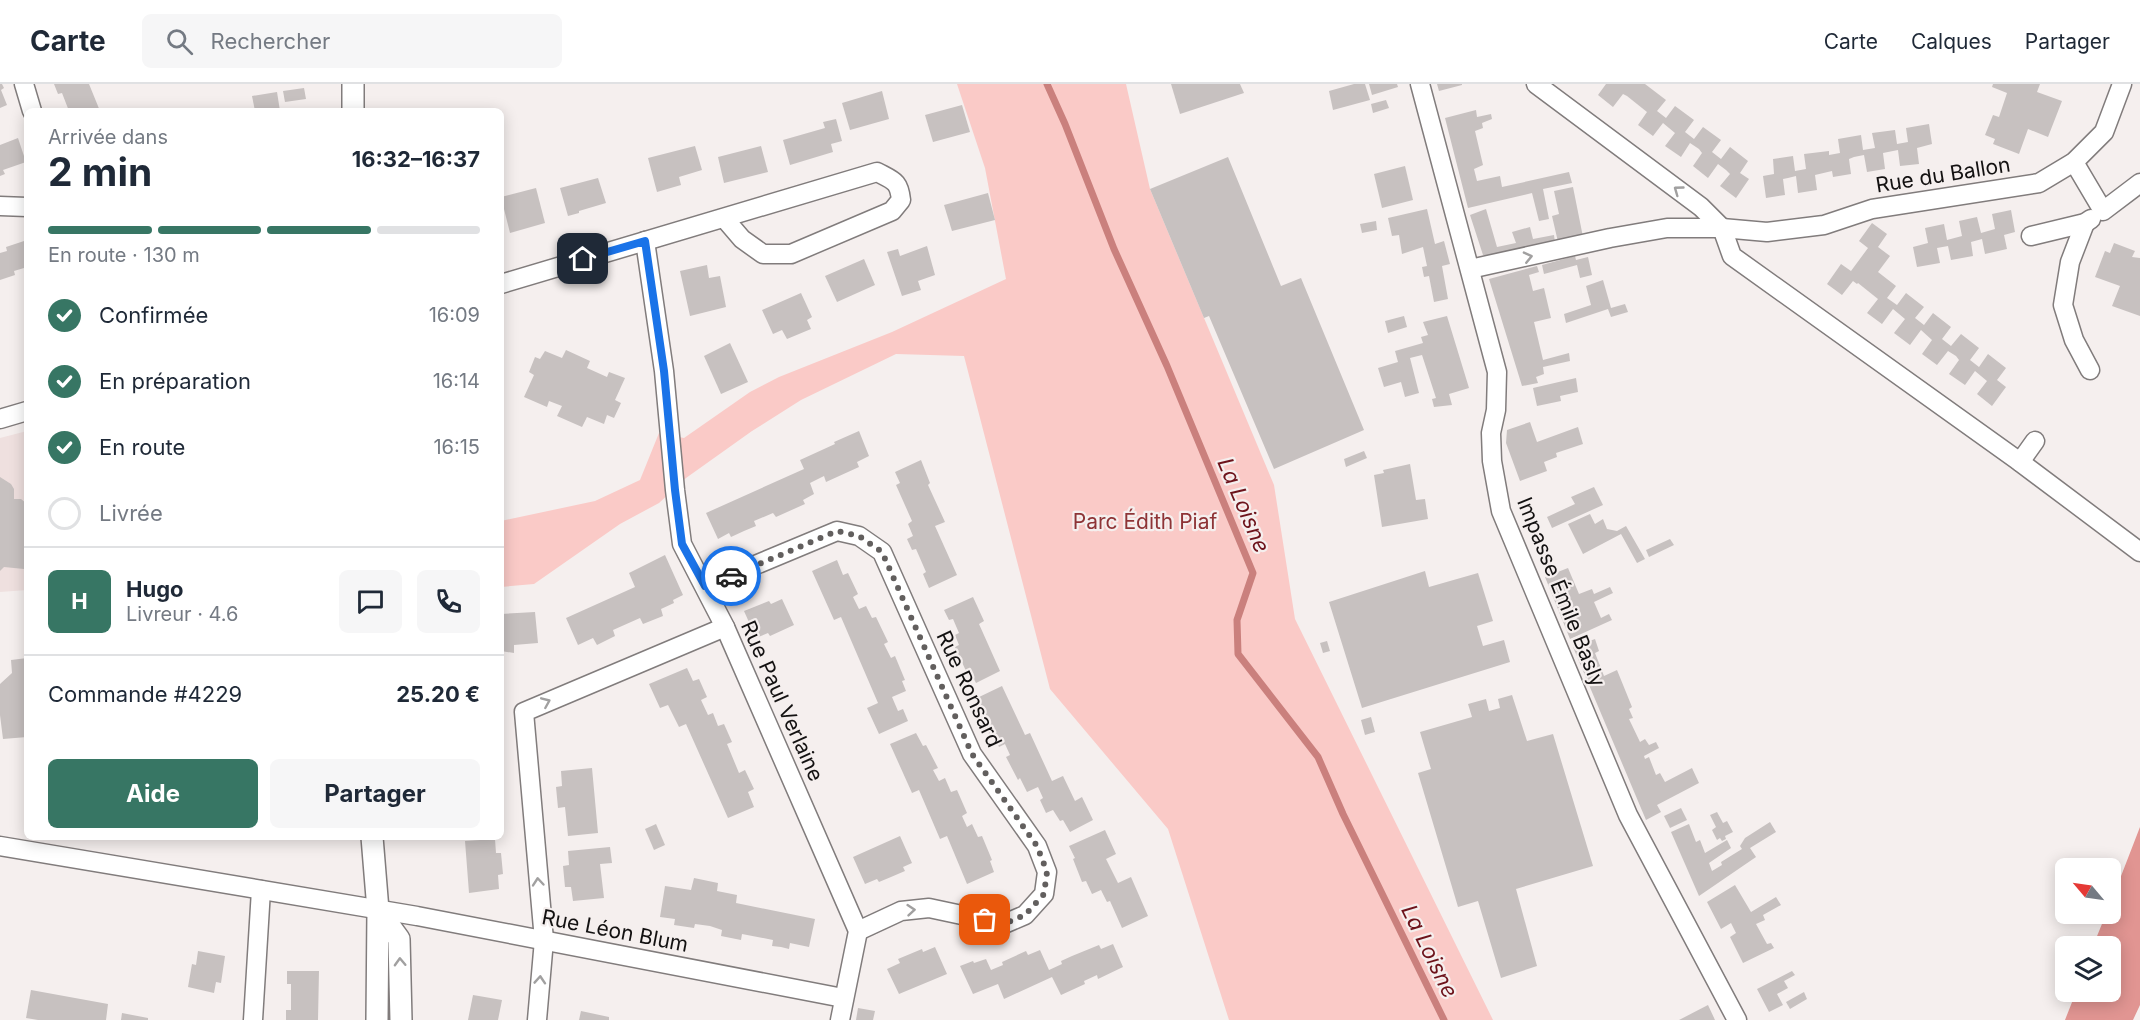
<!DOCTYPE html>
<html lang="fr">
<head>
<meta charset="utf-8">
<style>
  body { margin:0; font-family:Inter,sans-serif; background:#f6f6f7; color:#1f2937; height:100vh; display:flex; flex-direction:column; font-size:22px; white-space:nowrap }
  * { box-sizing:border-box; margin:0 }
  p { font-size:20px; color:#747a83 }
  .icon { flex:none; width:33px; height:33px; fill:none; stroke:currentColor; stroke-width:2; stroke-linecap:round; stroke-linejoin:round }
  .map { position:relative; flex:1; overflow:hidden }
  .panel { position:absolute; left:24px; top:24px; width:480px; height:732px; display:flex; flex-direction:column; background:#fff; border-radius:9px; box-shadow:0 3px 15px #0003 }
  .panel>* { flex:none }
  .needle { width:39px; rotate:299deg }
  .tools { position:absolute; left:2055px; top:774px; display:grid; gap:12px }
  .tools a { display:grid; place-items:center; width:66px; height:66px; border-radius:9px; background:#fff; box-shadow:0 3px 15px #0003; font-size:30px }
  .pin { position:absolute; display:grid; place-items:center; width:51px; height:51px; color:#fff; margin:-26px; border-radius:12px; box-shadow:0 3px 9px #0006 }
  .courier { position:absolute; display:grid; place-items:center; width:60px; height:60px; margin:-30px; border:4px solid #1a73e8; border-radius:50%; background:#fff; color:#222; box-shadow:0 2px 8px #0007 }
  .head em { font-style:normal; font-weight:700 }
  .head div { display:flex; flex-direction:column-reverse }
  .head { display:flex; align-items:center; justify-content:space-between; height:102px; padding:0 24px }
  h1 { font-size:39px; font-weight:700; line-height:45px }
  .bar { display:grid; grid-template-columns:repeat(4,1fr); gap:9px 6px; align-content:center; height:72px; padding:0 24px }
  .bar i { height:8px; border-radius:4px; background:#e0e1e3 }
  .bar .on { background:#377664 }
  .bar p { grid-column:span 4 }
  .line { display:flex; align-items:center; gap:15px; padding:0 24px; border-top:2px solid #e0e1e3 }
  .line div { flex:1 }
  .round { display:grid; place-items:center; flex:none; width:63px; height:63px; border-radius:9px; background:#f6f6f7 }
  ol { padding:0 24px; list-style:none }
  li { display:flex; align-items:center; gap:18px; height:66px }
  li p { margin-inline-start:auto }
  li .icon { padding:6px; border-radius:50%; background:#377664; color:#fff; stroke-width:4 }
  li:last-child { color:#747a83 }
  li i { width:33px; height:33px; border:3px solid #e0e1e3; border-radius:50% }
  .cta { display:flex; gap:12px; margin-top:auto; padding:12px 24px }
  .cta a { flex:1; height:69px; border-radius:9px; background:#377664; color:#fff; font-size:24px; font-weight:700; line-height:69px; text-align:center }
  .cta a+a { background:#f6f6f7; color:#1f2937 }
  header { display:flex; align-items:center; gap:36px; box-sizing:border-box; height:84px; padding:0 30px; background:#fff; border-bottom:2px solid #e0e1e3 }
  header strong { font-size:28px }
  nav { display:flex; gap:33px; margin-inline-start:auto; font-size:21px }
  .search { width:420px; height:54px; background:#f6f6f7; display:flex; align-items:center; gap:15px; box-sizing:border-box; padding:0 21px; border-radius:9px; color:#747a83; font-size:22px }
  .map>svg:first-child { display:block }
</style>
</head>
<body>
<header>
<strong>Carte</strong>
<div class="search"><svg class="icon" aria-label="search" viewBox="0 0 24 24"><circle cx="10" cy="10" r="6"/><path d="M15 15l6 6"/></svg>Rechercher</div>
<nav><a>Carte</a><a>Calques</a><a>Partager</a></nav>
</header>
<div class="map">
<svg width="2140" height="936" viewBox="0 0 2140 936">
  <rect width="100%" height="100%" fill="#f5efee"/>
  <polygon fill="#efe0df" points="27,347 27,506 0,508 0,354"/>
  <polygon fill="#facac7" points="957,0 1126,0 1150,105 1274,401 1295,535 1493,936 1229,936 1168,745 1050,605 964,272 896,270 801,316 752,347 686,394 659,419 620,440 534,500 501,503 501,437 595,417 640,396 659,349 684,354 750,308 779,293 892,248 1006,195 985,84"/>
  <polygon fill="#e19592" points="2140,743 2140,921 2133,936 2065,936 2076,908 2110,908 2110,862 2093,862 2106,830 2110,830 2111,818"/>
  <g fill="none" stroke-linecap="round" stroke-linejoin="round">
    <polyline stroke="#ca807d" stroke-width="7" points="1047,0 1065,40 1114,165 1167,282 1253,489 1237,536 1238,570 1318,673 1343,730 1444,936"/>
  </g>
  <g fill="#c7c1c0">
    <polygon points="0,0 2,0 4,4 1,6 7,21 0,24"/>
    <polygon points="54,0 89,0 100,27 69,27 62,9 58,10"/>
    <polygon points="1171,0 1240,0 1244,9 1180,30"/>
    <polygon points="1354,0 1365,0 1370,16 1333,26 1329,7"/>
    <polygon points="1369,0 1397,0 1398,3 1372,11"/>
    <polygon points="1437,0 1462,0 1462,1 1439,7"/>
    <polygon points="1606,0 1645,0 1666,16 1657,27 1666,34 1675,22 1694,36 1685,48 1694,55 1703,43 1721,56 1712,68 1721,75 1730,63 1748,77 1740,89 1749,95 1736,114 1720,102 1730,90 1726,86 1718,80 1708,94 1693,82 1702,69 1699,65 1690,59 1681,73 1665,62 1675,49 1663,39 1653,52 1638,41 1647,28 1627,12 1623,10 1613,23 1598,11"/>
    <polygon points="1993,0 2040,0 2037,8 2062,17 2048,53 2028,45 2019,70 1993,60 1995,55 1985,51 1993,31 1999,33 2007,9 1992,3"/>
    <polygon points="304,4 306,15 285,18 283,7"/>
    <polygon points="882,7 889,35 850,46 842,19"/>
    <polygon points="277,8 280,27 255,27 252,12"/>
    <polygon points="1386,16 1389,24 1373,29 1371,20"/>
    <polygon points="962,21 970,48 933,58 925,31"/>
    <polygon points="1476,26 1477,33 1491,30 1492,35 1482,39 1483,44 1475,47 1483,81 1474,85 1477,97 1500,92 1502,103 1569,88 1572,99 1543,105 1549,135 1539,137 1532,109 1468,124 1445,34"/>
    <polygon points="836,35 842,57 831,60 833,68 790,81 783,56 825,44 823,38"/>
    <polygon points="1929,40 1932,60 1917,64 1919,80 1900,82 1898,66 1883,69 1885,85 1867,88 1864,71 1854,73 1849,75 1851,90 1833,93 1832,87 1815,91 1817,106 1798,109 1796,92 1788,94 1783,95 1785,111 1766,114 1763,92 1774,90 1773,75 1793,72 1795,87 1806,85 1804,70 1829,67 1829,71 1840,69 1838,55 1861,51 1863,66 1875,64 1872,49 1895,46 1897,60 1908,58 1906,44"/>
    <polygon points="18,54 26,78 3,86 5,90 0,92 0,61"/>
    <polygon points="695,62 702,86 679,93 681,101 657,108 648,74"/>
    <polygon points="761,62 768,88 724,99 718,73"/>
    <polygon points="1228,73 1281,202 1301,194 1364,346 1274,385 1209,232 1204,234 1150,105"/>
    <polygon points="1405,82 1413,116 1382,124 1374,90"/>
    <polygon points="598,94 606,119 579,127 579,129 568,132 560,104"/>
    <polygon points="1573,103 1583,153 1558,158 1552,132 1559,130 1554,107"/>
    <polygon points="536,104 545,139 510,149 501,113"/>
    <polygon points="988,109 995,136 952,147 944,121"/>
    <polygon points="1427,125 1435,160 1444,157 1450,180 1442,182 1448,215 1434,218 1429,192 1424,193 1422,183 1427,182 1423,163 1402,170 1399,151 1392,152 1388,134"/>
    <polygon points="1486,125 1497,163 1516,159 1512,148 1530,143 1533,155 1554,151 1555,159 1490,172 1483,171 1470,131"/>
    <polygon points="2011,126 2015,148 2004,151 2007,165 1985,170 1982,155 1971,158 1973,172 1951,176 1948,162 1937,164 1940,179 1917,183 1913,163 1928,159 1925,144 1944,140 1947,156 1962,152 1959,137 1977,133 1981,149 1995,145 1992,130"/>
    <polygon points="1376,137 1377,146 1362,149 1360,140"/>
    <polygon points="1872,139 1887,150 1878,163 1890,172 1878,188 1896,202 1887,214 1897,221 1906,209 1924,223 1915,234 1924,241 1933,229 1951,243 1942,255 1951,262 1961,250 1979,264 1970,276 1979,283 1988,270 2006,284 1997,296 2006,303 1992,322 1977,310 1987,297 1975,287 1965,301 1949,290 1959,276 1956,272 1948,267 1937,281 1922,270 1932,256 1921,246 1910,261 1894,249 1905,235 1893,225 1882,240 1867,229 1878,215 1858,199 1857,200 1853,197 1842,211 1827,200 1841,180 1851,187 1868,164 1859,157"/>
    <polygon points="27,156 27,191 24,184 14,187 15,191 0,196 0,169 7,167 6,163"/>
    <polygon points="2114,159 2135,167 2132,173 2140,174 2140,232 2112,222 2120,202 2095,193 2105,167 2110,169"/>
    <polygon points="927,162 935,191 918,197 921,206 902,212 887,168 898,165 900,172"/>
    <polygon points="1575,172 1576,176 1588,173 1592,191 1580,194 1577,181 1544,190 1542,181"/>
    <polygon points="864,175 875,201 837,218 825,192"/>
    <polygon points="707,181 709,194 720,192 726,223 690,232 680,187"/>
    <polygon points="1537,182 1539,188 1529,191 1533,207 1544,204 1551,234 1534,238 1543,276 1569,269 1570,277 1543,283 1544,290 1536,293 1538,299 1522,302 1489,195"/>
    <polygon points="1603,196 1611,224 1625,220 1628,228 1611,233 1608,225 1566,239 1564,230 1591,221 1586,202"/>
    <polygon points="801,209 812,233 807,236 811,245 787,255 782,246 773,250 762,226"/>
    <polygon points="1404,232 1407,243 1388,249 1385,237"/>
    <polygon points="1447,232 1469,304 1449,310 1452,321 1434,323 1432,315 1436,314 1422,271 1410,274 1419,309 1405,313 1401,298 1384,303 1378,284 1398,278 1395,267 1423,259 1421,253 1428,251 1423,238"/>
    <polygon points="730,259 748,298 721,310 704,272"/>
    <polygon points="566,266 590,277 587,284 607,293 609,288 625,294 615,316 621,319 614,334 607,331 604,340 587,333 582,343 557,332 562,322 549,317 547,323 524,313 534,291 529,288 535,273 540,275 545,267 562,274"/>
    <polygon points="1576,294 1578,308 1560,312 1561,317 1537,322 1533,304"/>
    <polygon points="1530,338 1537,358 1578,343 1583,360 1556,369 1557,373 1544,378 1547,387 1520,397 1506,359 1507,346"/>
    <polygon points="859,347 869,372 857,378 859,383 826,398 824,392 810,399 814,410 803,416 805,420 776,433 773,429 754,437 756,442 744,447 731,453 729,449 718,455 706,429 804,385 800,376 835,360 834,358"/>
    <polygon points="1364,367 1367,374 1346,383 1344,375"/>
    <polygon points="921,376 930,399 928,401 945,438 935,442 957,491 929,504 923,490 926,488 916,465 912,466 907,455 913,452 908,440 912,437 896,401 900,399 895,388"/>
    <polygon points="1410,380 1416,416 1425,415 1428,435 1382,443 1374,391 1384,389 1383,386"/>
    <polygon points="0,393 11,400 14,405 14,415 21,415 27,420 27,487 24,485 4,483 0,487"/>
    <polygon points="1594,403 1603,421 1552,444 1547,433 1575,420 1571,413"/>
    <polygon points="1590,430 1595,440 1603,435 1607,445 1617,447 1626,442 1645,475 1637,479 1621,450 1583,470 1568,440"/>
    <polygon points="1670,455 1674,461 1649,473 1646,466"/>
    <polygon points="665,471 683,511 673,516 674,519 661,525 663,532 643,540 640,534 613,546 615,552 597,561 593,554 578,561 566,534 635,503 629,489"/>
    <polygon points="837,476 843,491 848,489 858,510 853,513 859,525 866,522 872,534 876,533 888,558 884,560 891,574 895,572 905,596 902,597 906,607 892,613 898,627 903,625 908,637 879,650 867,624 878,619 841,533 834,536 812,487"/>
    <polygon points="1568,484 1579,510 1592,505 1594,510 1610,503 1613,509 1594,518 1601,534 1609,530 1612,536 1570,555 1545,493"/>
    <polygon points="1425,487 1429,503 1478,489 1493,537 1477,542 1483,562 1504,556 1510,578 1362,624 1329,518"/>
    <polygon points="973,513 984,537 979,540 1000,587 976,599 969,585 966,587 955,563 959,561 955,551 959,549 953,535 949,536 944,526"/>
    <polygon points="782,515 794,541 770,552 768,549 756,554 744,527 769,517 771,520"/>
    <polygon points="535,528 538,559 514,561 514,569 501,567 501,530"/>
    <polygon points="1595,555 1599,567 1595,569 1604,592 1617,586 1632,623 1629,625 1633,634 1629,635 1640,658 1645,655 1649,661 1656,658 1659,664 1644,672 1645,675 1649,673 1656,691 1660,689 1665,698 1692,684 1699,699 1657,721 1661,728 1646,736 1573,563"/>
    <polygon points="1327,557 1330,567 1323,569 1320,559"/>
    <polygon points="27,574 27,653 3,655 0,631 0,600 12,589 11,576"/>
    <polygon points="687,584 693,597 699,595 707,613 701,616 708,631 713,629 718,642 724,640 732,658 727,660 739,689 745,686 754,705 748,708 754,723 728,734 686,640 679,643 668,621 660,624 649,600"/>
    <polygon points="1002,602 1025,651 1030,649 1052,697 1063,692 1075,717 1082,713 1093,736 1070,748 1063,736 1060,737 1053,726 1046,729 1040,716 1043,714 1038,703 1027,708 1020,694 1018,696 1006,673 1010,671 1005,660 999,663 992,649 989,650 978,627 982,625 977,614"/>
    <polygon points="1512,611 1527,657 1553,650 1593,782 1516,805 1537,882 1501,894 1478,817 1458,823 1418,689 1431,685 1420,648 1472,633 1468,620 1486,615 1489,627 1500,624 1498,615"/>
    <polygon points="1371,633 1375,648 1365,651 1361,636"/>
    <polygon points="916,649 923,662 926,661 938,684 933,686 939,697 945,694 951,708 957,706 967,729 962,732 967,743 972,740 978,753 982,752 992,776 990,777 994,788 967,800 947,752 940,755 919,706 912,709 890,660"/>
    <polygon points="592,684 598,749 568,752 565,723 558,724 556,703 562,702 561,687"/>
    <polygon points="1681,724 1687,736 1670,744 1664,732"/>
    <polygon points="1717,728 1723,739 1727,737 1733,748 1725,752 1726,755 1722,757 1720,754 1717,756 1712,746 1716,743 1710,731"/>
    <polygon points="1770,738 1776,748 1750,764 1756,773 1699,812 1671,748 1689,740 1696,758 1700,756 1705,769 1727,756 1731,764 1709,779 1712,787 1722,781 1721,778 1742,765 1740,762 1745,754"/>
    <polygon points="656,740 665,761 654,766 645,745"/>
    <polygon points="1105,746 1116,770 1106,775 1118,799 1131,793 1148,832 1122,844 1110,817 1107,818 1101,806 1092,810 1086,797 1082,798 1073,775 1075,774 1069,762"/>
    <polygon points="900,752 912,779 903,783 905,787 891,793 879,798 877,795 865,800 853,773"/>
    <polygon points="495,755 496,769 501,769 503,790 498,791 499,805 469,809 465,757"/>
    <polygon points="610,763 612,779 600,780 604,814 573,817 571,803 565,803 563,782 569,781 568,767"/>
    <polygon points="694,794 718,799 717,807 737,811 736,819 815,835 809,863 790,859 789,865 781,863 772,862 773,856 742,850 741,856 721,852 722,846 710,842 695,840 694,844 674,841 675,835 660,833 665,802 691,806"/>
    <polygon points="1735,801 1751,828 1776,813 1781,821 1763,831 1765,836 1756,840 1767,860 1771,859 1774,864 1743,879 1730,853 1736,849 1731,839 1721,845 1707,818"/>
    <polygon points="1113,860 1123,883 1098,895 1097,891 1084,897 1085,900 1061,911 1052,893 1004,915 998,900 973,910 960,882 973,877 974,879 986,875 991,886 1003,881 1002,878 1026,867 1028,871 1040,866 1049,886 1062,880 1061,877 1072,872 1099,861 1101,865"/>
    <polygon points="935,863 947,890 899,910 887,885 900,879 898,875 922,865 923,868"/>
    <polygon points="198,867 225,872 221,899 216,898 214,909 188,903 192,880 196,881"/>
    <polygon points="287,887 319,887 318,936 286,936 286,926 291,926 291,900 287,900"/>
    <polygon points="1792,887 1795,891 1784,897 1788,904 1777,910 1783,921 1769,928 1757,905"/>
    <polygon points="31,906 108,920 106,936 38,936 26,934"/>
    <polygon points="1804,908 1807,915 1790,925 1786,918"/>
    <polygon points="473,911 502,916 498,936 468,936"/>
    <polygon points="1708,921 1715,936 1679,936"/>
    <polygon points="858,924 875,927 873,936 856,936"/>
    <polygon points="581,927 609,933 609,936 579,936"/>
    <polygon points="122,929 148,934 148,936 121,936"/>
  </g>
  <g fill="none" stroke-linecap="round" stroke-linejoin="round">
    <defs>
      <g id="minor">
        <polyline points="24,0 32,27"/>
        <polyline points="1420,0 1497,288 1496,326 1491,349 1492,377 1501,427 1628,731 1737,936"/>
        <polyline points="1536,0 1701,123 1722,144 1732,172 2020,378 2140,468"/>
        <polyline points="2074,78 2103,127 2140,99"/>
        <polyline points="0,122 27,123"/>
        <polyline points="2085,139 2070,178 2063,221 2074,256 2090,286"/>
        <polyline points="2031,152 2085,139 2091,135"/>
        <polyline points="645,157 664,287 675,406 682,460 725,543 858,847 840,936"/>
        <polyline points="1470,185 1610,154 1667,144 1722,144 1767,148 1824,141 1872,125 2039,99 2074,78 2104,48 2122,0"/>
        <path d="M501,200L877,88C894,97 899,97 901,116L892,127L791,170H763L742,155L724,134"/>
        <polyline points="0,335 27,327"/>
        <polyline points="2020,378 2035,357"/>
        <polyline points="705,502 837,447 859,452 882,468 972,670 1037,762 1047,788 1044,810 1025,831 1004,840 929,824 901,827 858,847"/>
        <polyline points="0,762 417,832 843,914"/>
        <polyline points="253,936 261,806"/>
        <polyline points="537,936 544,856 524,628 725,543"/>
      </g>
      <g id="tertiary">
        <polyline points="353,0 353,27"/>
        <polyline points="372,753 378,826 377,936"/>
        <polyline points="378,826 399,855 401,936"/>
      </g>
    </defs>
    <use href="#minor" stroke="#817c7c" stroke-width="21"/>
    <use href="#tertiary" stroke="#817c7c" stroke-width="24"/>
    <use href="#minor" stroke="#fff" stroke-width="18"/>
    <use href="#tertiary" stroke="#fff" stroke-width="21"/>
  </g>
  <defs><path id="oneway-chevron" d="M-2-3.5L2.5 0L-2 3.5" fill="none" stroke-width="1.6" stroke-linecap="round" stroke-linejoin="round" transform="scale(1.5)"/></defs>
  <g stroke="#a1a0a0">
    <use href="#oneway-chevron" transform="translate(1678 106) rotate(-144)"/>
    <use href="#oneway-chevron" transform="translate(1528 173) rotate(-13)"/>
    <use href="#oneway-chevron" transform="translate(546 618) rotate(-23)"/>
    <use href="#oneway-chevron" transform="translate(538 798) rotate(-95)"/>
    <use href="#oneway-chevron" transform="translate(911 826) rotate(-5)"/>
    <use href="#oneway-chevron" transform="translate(400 878) rotate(-92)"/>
    <use href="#oneway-chevron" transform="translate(540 896) rotate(-86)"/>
  </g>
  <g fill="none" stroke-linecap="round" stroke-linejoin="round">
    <polyline stroke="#625f5e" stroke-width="6" stroke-dasharray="0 10.8" points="731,492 837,447 859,452 882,468 972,670 1037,762 1047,788 1044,810 1025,831 1004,840 985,836"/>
    <polyline stroke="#1a73e8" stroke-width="8" points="583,175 645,157 664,287 675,406 682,460 705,502 731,492"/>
  </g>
  <g text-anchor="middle" stroke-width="4.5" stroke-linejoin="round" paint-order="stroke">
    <g font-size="21" fill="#131111" stroke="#f5efee">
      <text transform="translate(1943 91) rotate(-9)" y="7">Rue du Ballon</text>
      <text transform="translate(1561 508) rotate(68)" y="7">Impasse Émile Basly</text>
      <text transform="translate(969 605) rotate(65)" y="7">Rue Ronsard</text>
      <text transform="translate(782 617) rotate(66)" y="7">Rue Paul Verlaine</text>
      <text transform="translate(615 847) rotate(11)" y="7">Rue Léon Blum</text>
    </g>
    <g font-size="21" fill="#8e3436" stroke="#f5efee">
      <text x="1145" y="445">Parc Édith Piaf</text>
    </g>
    <g font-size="22" font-style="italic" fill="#6d131b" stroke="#f5efee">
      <text transform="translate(1244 421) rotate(67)" y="8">La Loisne</text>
      <text transform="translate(1430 867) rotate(64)" y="8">La Loisne</text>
    </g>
  </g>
</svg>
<div class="tools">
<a><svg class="needle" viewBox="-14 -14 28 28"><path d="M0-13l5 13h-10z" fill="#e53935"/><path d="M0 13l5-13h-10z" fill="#747a83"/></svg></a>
<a><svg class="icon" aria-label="layers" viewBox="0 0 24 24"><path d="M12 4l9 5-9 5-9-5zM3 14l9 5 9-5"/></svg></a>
</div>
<div class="pin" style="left:985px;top:836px;background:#ea580c"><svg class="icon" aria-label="bag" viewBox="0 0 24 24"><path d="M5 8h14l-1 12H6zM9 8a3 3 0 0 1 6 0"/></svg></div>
<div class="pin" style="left:583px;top:175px;background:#1f2937"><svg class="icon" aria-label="home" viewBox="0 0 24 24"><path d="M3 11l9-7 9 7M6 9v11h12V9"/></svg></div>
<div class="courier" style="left:731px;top:492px"><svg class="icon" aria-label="car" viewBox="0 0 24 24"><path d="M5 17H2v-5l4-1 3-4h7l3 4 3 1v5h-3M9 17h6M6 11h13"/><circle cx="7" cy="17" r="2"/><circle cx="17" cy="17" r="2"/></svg></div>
<section class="panel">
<div class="head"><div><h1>2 min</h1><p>Arrivée dans</p></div><em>16:32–16:37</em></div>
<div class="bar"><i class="on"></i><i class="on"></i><i class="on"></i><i></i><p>En route · 130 m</p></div>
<ol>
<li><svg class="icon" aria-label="check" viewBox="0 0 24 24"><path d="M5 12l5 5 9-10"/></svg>Confirmée<p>16:09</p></li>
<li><svg class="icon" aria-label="check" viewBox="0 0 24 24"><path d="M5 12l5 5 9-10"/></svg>En préparation<p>16:14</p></li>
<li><svg class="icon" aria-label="check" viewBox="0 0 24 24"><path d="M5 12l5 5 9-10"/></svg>En route<p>16:15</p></li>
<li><i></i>Livrée</li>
</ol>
<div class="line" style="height:108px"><b class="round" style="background:#377664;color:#fff">H</b><div><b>Hugo</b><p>Livreur · 4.6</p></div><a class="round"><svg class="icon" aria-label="chat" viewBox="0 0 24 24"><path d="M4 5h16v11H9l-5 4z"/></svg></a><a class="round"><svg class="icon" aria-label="phone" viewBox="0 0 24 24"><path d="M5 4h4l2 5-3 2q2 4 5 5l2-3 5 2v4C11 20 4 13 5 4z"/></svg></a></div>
<div class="line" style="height:78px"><div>Commande #4229</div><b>25.20 €</b></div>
<div class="cta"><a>Aide</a><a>Partager</a></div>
</section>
</div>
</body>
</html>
